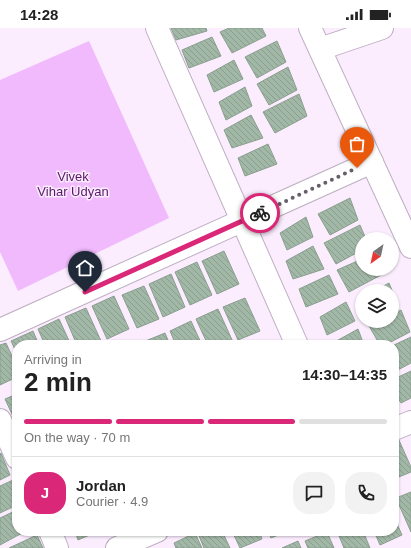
<!DOCTYPE html>
<html lang="en">
<head>
<meta charset="utf-8">
<style>
  body { margin:0; font-family:Arial,sans-serif; background:#f2f2f2; color:#222; height:100vh; display:flex; flex-direction:column; font-size:15px; white-space:nowrap }
  * { box-sizing:border-box; margin:0 }
  p { font-size:13px; color:#767676 }
  .icon { flex:none; width:22px; height:22px; fill:none; stroke:currentColor; stroke-width:2; stroke-linecap:round; stroke-linejoin:round }
  .map { position:relative; flex:1; overflow:hidden }
  .panel { position:absolute; left:12px; top:312px; width:387px; height:196px; display:flex; flex-direction:column; background:#fff; border-radius:16px; box-shadow:0 1px 3px #0004 }
  .panel>* { flex:none }
  .needle { width:26px; rotate:213deg }
  .fabs { position:absolute; left:355px; top:204px; display:grid; gap:8px }
  .fabs a { display:grid; place-items:center; width:44px; height:44px; border-radius:50%; background:#fff; box-shadow:0 1px 3px #0004; font-size:20px }
  .pin { position:absolute; display:grid; place-items:center; width:34px; height:34px; color:#fff; margin:-41px -17px; border-radius:50% 50% 50% 0; rotate:-45deg; box-shadow:0 0 4px #0007 }
  .pin .icon { rotate:45deg }
  .courier { position:absolute; display:grid; place-items:center; width:40px; height:40px; margin:-20px; border:3px solid #db2777; border-radius:50%; background:#fff; color:#222; box-shadow:0 1px 5px #0007 }
  .headline em { font-style:normal; font-weight:800 }
  .headline div { display:flex; flex-direction:column-reverse }
  .headline { display:flex; align-items:center; justify-content:space-between; height:68px; padding:0 12px }
  h1 { font-size:26px; font-weight:800; line-height:30px }
  .bar { display:grid; grid-template-columns:repeat(4,1fr); gap:6px 4px; align-content:center; height:48px; padding:0 12px }
  .bar i { height:5px; border-radius:3px; background:#e0e0e0 }
  .bar .current { background:#db2777 }
  .bar p { grid-column:span 4 }
  .line { display:flex; align-items:center; gap:10px; padding:0 12px; border-top:1px solid #e0e0e0 }
  .line div { flex:1 }
  .round { display:grid; place-items:center; flex:none; width:42px; height:42px; border-radius:16px; background:#f2f2f2 }
  .status { display:flex; justify-content:space-between; align-items:center; height:28px; padding:0 20px; background:#fff; direction:ltr }
  .status svg { height:11px; fill:currentColor }
  .map>svg:first-child { display:block }
</style>
</head>
<body>
<div class="status"><b>14:28</b><svg viewBox="0 0 49 12"><path d="M0 12V9h3v3zM5 12V6h3v6zM10 12V3h3v9zM15 12V0h3v12zM26 1h20v11H26zM47 4h2v5h-2z"/></svg></div>
<div class="map">
<svg width="411" height="520" viewBox="0 0 411 520">
  <defs>
    <pattern id="building-back-hatch" width="6" height="6" patternUnits="userSpaceOnUse"><rect width="6" height="6" fill="#a2b8a7"/><path d="M-1 5l2 2M0 0l6 6M5-1l2 2" fill="none" stroke="#8b9d8f"/></pattern>
  </defs>
  <rect width="100%" height="100%" fill="#fbedfe"/>
  <polygon fill="#f1bafd" points="89,13 169,190 18,263 0,224 0,52"/>
  <g fill="url(#building-back-hatch)" stroke="#8a9f8f">
    <polygon points="171,0 206,0 207,3 176,12"/>
    <polygon points="229,0 262,0 266,8 232,25 220,4"/>
    <polygon points="212,9 221,28 189,40 182,22"/>
    <polygon points="277,13 286,34 257,50 245,29"/>
    <polygon points="234,32 243,51 214,64 207,47"/>
    <polygon points="288,39 297,62 269,77 257,56"/>
    <polygon points="245,59 252,78 226,92 219,74"/>
    <polygon points="299,66 307,88 275,105 263,84"/>
    <polygon points="251,87 263,110 232,120 224,102"/>
    <polygon points="268,116 277,136 245,148 238,130"/>
    <polygon points="350,170 358,192 330,207 318,186"/>
    <polygon points="306,189 313,209 287,222 280,205"/>
    <polygon points="360,197 366,211 362,211 362,222 336,236 324,215"/>
    <polygon points="313,218 324,241 293,251 286,233"/>
    <polygon points="224,223 239,256 217,266 202,233"/>
    <polygon points="362,231 362,241 381,241 383,246 349,264 337,242"/>
    <polygon points="197,234 212,267 190,277 175,244"/>
    <polygon points="171,246 185,279 163,289 149,256"/>
    <polygon points="329,247 338,266 306,279 299,261"/>
    <polygon points="389,255 398,277 392,280 392,263 374,263"/>
    <polygon points="144,258 159,291 137,300 122,267"/>
    <polygon points="114,268 129,301 107,311 92,278"/>
    <polygon points="245,270 260,303 238,312 223,279"/>
    <polygon points="346,274 355,293 327,307 320,289"/>
    <polygon points="86,280 101,313 91,317 77,317 65,289"/>
    <polygon points="218,281 233,314 226,317 208,317 196,291"/>
    <polygon points="401,282 410,304 385,317 380,317 369,298 379,293 392,293 392,286"/>
    <polygon points="59,291 71,317 45,317 38,301"/>
    <polygon points="191,293 202,317 176,317 170,303"/>
    <polygon points="358,301 364,317 332,317 331,316"/>
    <polygon points="33,303 39,317 17,317 17,326 11,313"/>
    <polygon points="165,305 170,317 144,317 143,314"/>
    <polygon points="411,309 411,335 394,344 394,317"/>
    <polygon points="6,315 17,339 17,349 0,357 0,317"/>
    <polygon points="411,343 411,370 401,375 394,363 394,351"/>
    <polygon points="17,366 17,397 5,371"/>
    <polygon points="398,410 411,439 411,444 394,451 394,412"/>
    <polygon points="1,425 10,447 0,452 0,426"/>
    <polygon points="13,452 17,462 17,477 0,485 0,458"/>
    <polygon points="411,464 411,504 396,470"/>
    <polygon points="17,482 17,503 26,503 0,517 0,490"/>
    <polygon points="394,489 402,507 380,517 374,503 394,503"/>
    <polygon points="75,503 99,503 78,512"/>
    <polygon points="197,503 222,503 230,520 204,520"/>
    <polygon points="232,503 259,503 262,511 240,520"/>
    <polygon points="268,503 288,503 271,510"/>
    <polygon points="337,503 363,503 370,520 344,520"/>
    <polygon points="327,504 334,520 308,520 305,513"/>
    <polygon points="195,505 202,520 176,520 174,515"/>
    <polygon points="37,507 43,520 9,520"/>
    <polygon points="298,513 301,520 282,520"/>
  </g>
  <g fill="none" stroke-linecap="round" stroke-linejoin="round">
    <defs>
      <g id="minor">
        <polyline points="157,0 297,317"/>
        <polyline points="310,0 411,219"/>
        <polyline points="320,21 382,0"/>
        <polyline points="0,302 372,134"/>
        <polyline points="0,392 17,430"/>
        <polyline points="394,401 411,394"/>
        <polyline points="50,503 57,520"/>
        <polyline points="117,520 157,503"/>
      </g>
    </defs>
    <use href="#minor" stroke="#beaec2" stroke-width="24"/>
    <use href="#minor" stroke="#fff" stroke-width="22"/>
  </g>
  <g fill="none" stroke-linecap="round" stroke-linejoin="round">
    <polyline stroke="#665e68" stroke-width="4" stroke-dasharray="0 7.2" points="260,185 357,140"/>
    <polyline stroke="#db2777" stroke-width="5" points="85,264 260,185"/>
  </g>
  <g text-anchor="middle" stroke-width="3" stroke-linejoin="round" paint-order="stroke">
    <g font-size="13" fill="#5a1868" stroke="#fbedfe">
      <text x="73" y="153">Vivek<tspan x="73" dy="15">Vihar Udyan</tspan></text>
    </g>
  </g>
</svg>
<div class="fabs">
<a><svg class="needle" viewBox="-14 -14 28 28"><path d="M0-13l5 13h-10z" fill="#e53935"/><path d="M0 13l5-13h-10z" fill="#767676"/></svg></a>
<a><svg class="icon" aria-label="layers" viewBox="0 0 24 24"><path d="M12 4l9 5-9 5-9-5zM3 14l9 5 9-5"/></svg></a>
</div>
<div class="pin" style="left:357px;top:140px;background:#ea580c"><svg class="icon" aria-label="bag" viewBox="0 0 24 24"><path d="M5 8h14l-1 12H6zM9 8a3 3 0 0 1 6 0"/></svg></div>
<div class="pin" style="left:85px;top:264px;background:#1f2937"><svg class="icon" aria-label="home" viewBox="0 0 24 24"><path d="M3 11l9-7 9 7M6 9v11h12V9"/></svg></div>
<div class="courier" style="left:260px;top:185px"><svg class="icon" aria-label="bike" viewBox="0 0 24 24"><circle cx="6" cy="16" r="4"/><circle cx="18" cy="16" r="4"/><path d="M6 16l4-8h5l3 8M10 8l3 8H6M13 5h3"/></svg></div>
<section class="panel">
<div class="headline"><div><h1>2 min</h1><p>Arriving in</p></div><em>14:30–14:35</em></div>
<div class="bar"><i class="current"></i><i class="current"></i><i class="current"></i><i></i><p>On the way · 70 m</p></div>
<div class="line" style="height:72px"><b class="round" style="background:#db2777;color:#fff">J</b><div><b>Jordan</b><p>Courier · 4.9</p></div><a class="round"><svg class="icon" aria-label="chat" viewBox="0 0 24 24"><path d="M4 5h16v11H9l-5 4z"/></svg></a><a class="round"><svg class="icon" aria-label="phone" viewBox="0 0 24 24"><path d="M5 4h4l2 5-3 2q2 4 5 5l2-3 5 2v4C11 20 4 13 5 4z"/></svg></a></div>
</section>
</div>
</body>
</html>
